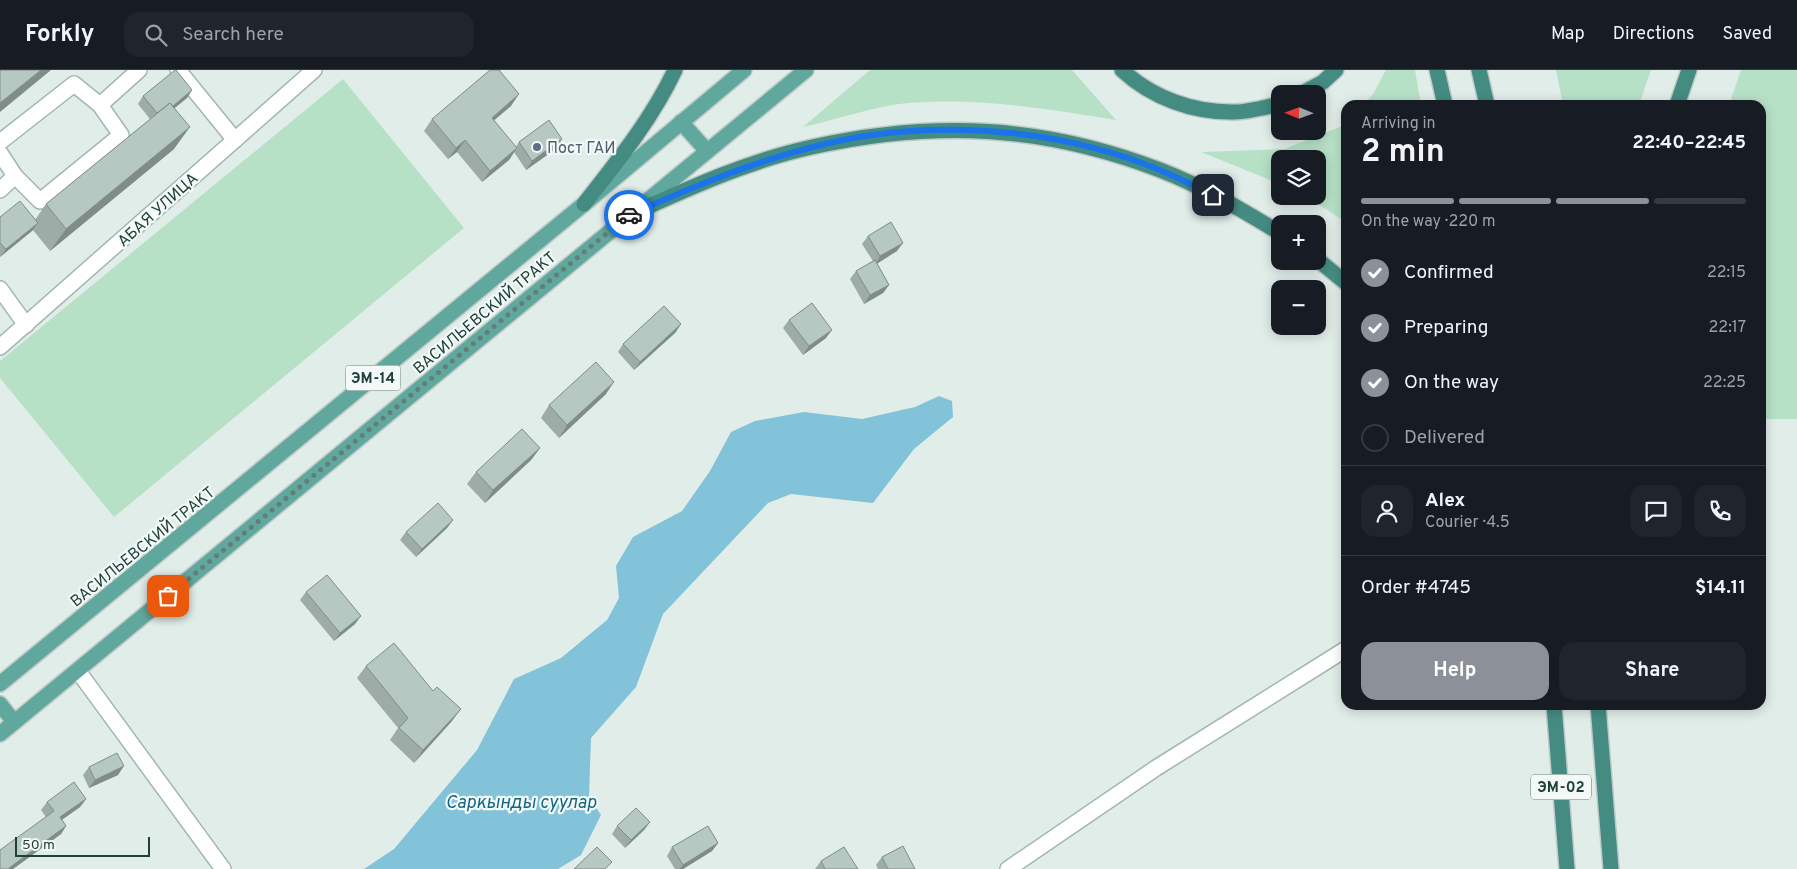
<!DOCTYPE html>
<html lang="en">
<head>
<meta charset="utf-8">
<style>
  body { margin:0; font-family:Overpass,sans-serif; background:#20242c; color:#f1f3f6; height:100vh; display:flex; flex-direction:column; font-size:19px; white-space:nowrap }
  * { box-sizing:border-box; margin:0 }
  p { font-size:16px; color:#9ea1a6 }
  .icon { flex:none; width:28px; height:28px; fill:none; stroke:currentColor; stroke-width:2; stroke-linecap:round; stroke-linejoin:round }
  .map { position:relative; flex:1; overflow:hidden }
  .drawer { position:absolute; left:1341px; top:30px; width:425px; height:610px; display:flex; flex-direction:column; background:#171b24; border-radius:15px; box-shadow:0 2px 12px #0003 }
  .drawer>* { flex:none }
  .needle { width:32px; rotate:271deg }
  .controls { position:absolute; left:1271px; top:15px; display:grid; gap:10px }
  .controls a { display:grid; place-items:center; width:55px; height:55px; border-radius:10px; background:#171b24; box-shadow:0 2px 12px #0003; font-size:25px }
  .scale { position:absolute; left:15px; bottom:12px; width:135px; box-sizing:border-box; padding-left:5px; border:2px solid #1f403b; border-top:0; font-size:14px; line-height:18px; white-space:nowrap; color:#1f403b; -webkit-text-stroke:4px #f2f9f6; paint-order:stroke }
  .pin { position:absolute; display:grid; place-items:center; width:42px; height:42px; color:#fff; margin:-21px; border-radius:10px; box-shadow:0 2px 8px #0006 }
  .courier { position:absolute; display:grid; place-items:center; width:50px; height:50px; margin:-25px; border:4px solid #1a73e8; border-radius:50%; background:#fff; color:#222; box-shadow:0 1px 6px #0007 }
  .head em { font-style:normal; font-weight:700 }
  .head div { display:flex; flex-direction:column-reverse }
  .head { display:flex; align-items:center; justify-content:space-between; height:85px; padding:0 20px }
  h1 { font-size:32px; font-weight:700; line-height:38px }
  .bar { display:grid; grid-template-columns:repeat(4,1fr); gap:8px 5px; align-content:center; height:60px; padding:0 20px }
  .bar i { height:6px; border-radius:4px; background:#363941 }
  .bar .current { background:#8c9099 }
  .bar p { grid-column:span 4 }
  .line { display:flex; align-items:center; gap:12px; padding:0 20px; border-top:1px solid #363941 }
  .line div { flex:1 }
  .round { display:grid; place-items:center; flex:none; width:52px; height:52px; border-radius:15px; background:#20242c }
  ol { padding:0 20px; list-style:none }
  li { display:flex; align-items:center; gap:15px; height:55px }
  li p { margin-inline-start:auto }
  li .icon { padding:5px; border-radius:50%; background:#8c9099; color:#fff; stroke-width:4 }
  li:last-child { color:#9ea1a6 }
  li i { width:28px; height:28px; border:2px solid #363941; border-radius:50% }
  .button { display:flex; gap:10px; margin-top:auto; padding:10px 20px }
  .button a { flex:1; height:58px; border-radius:15px; background:#8c9099; color:#fff; font-size:20px; font-weight:700; line-height:58px; text-align:center }
  .button a+a { background:#20242c; color:#f1f3f6 }
  header { display:flex; align-items:center; gap:30px; box-sizing:border-box; height:70px; padding:0 25px; background:#171b24; border-bottom:1px solid #363941 }
  header strong { font-size:24px }
  nav { display:flex; gap:28px; margin-inline-start:auto; font-size:18px }
  .search { width:350px; height:45px; background:#20242c; display:flex; align-items:center; gap:12px; box-sizing:border-box; padding:0 18px; border-radius:15px; color:#9ea1a6; font-size:19px }
  .map>svg:first-child { display:block }
</style>
</head>
<body>
<header>
<strong>Forkly</strong>
<div class="search"><svg class="icon" aria-label="search" viewBox="0 0 24 24"><circle cx="10" cy="10" r="6"/><path d="M15 15l6 6"/></svg>Search here</div>
<nav><a>Map</a><a>Directions</a><a>Saved</a></nav>
</header>
<div class="map">
<svg width="1797" height="799" viewBox="0 0 1797 799">
  <rect width="100%" height="100%" fill="#e1ede9"/>
  <g fill="#b7e1c7">
    <path d="M870,0H1072L1116,50C1047,39 978,27 908,33C875,36 836,50 803,57Z"/>
    <polygon points="1386,0 1415,0 1421,35 1363,35 1373,24"/>
    <polygon points="1556,0 1651,0 1639,35 1563,35"/>
    <polygon points="1741,0 1797,0 1797,349 1761,349 1761,35 1729,35"/>
    <polygon points="343,9 464,158 114,447 0,308 0,291"/>
    <polygon points="1346,51 1346,152 1305,126 1318,126 1318,89 1280,89 1280,114 1201,82 1284,79 1340,57"/>
  </g>
  <polygon fill="#83c3d9" points="939,326 952,331 953,347 914,379 873,433 791,424 768,433 663,544 636,617 591,668 589,727 601,745 581,785 558,799 364,799 394,779 477,680 514,609 561,588 607,550 619,528 616,496 633,467 682,441 710,401 731,362 755,351 804,342 862,349 915,337"/>
  <g fill="none" stroke-linecap="round" stroke-linejoin="round">
    <defs>
      <g id="minor">
        <polyline points="178,0 235,70"/>
        <polyline points="0,72 74,14 100,35"/>
        <polyline points="0,83 15,106"/>
        <polyline points="0,120 15,106 40,131 121,65 100,35 139,0"/>
        <polyline points="0,219 26,255"/>
        <polyline points="78,601 223,799"/>
        <polyline points="1008,799 1156,698 1346,579"/>
      </g>
      <polyline id="tertiary" points="0,277 314,0"/>
      <g id="primary">
        <polyline points="681,52 707,81"/>
        <polyline points="0,614 584,134 744,0"/>
        <polyline points="0,634 14,652"/>
        <polyline points="0,664 806,0"/>
      </g>
      <g id="trunk">
        <path d="M1122,0C1152,28 1194,43 1235,42C1249,42 1266,37 1280,34"/>
        <polyline points="1437,0 1445,35"/>
        <polyline points="1479,0 1487,35"/>
        <polyline points="1301,24 1323,12 1336,0"/>
        <polyline points="1677,35 1689,0"/>
        <path d="M584,134C617,92 652,49 675,0"/>
        <path d="M625,147C685,120 747,91 812,77C934,50 1043,55 1160,100C1202,116 1242,140 1280,163"/>
        <polyline points="1318,190 1346,213"/>
        <polyline points="1554,635 1567,799"/>
        <polyline points="1598,635 1611,799"/>
      </g>
    </defs>
    <use href="#minor" stroke="#a3b6b1" stroke-width="18"/>
    <use href="#tertiary" stroke="#a3b6b1" stroke-width="18"/>
    <use href="#primary" stroke="#c0cac8" stroke-width="18"/>
    <use href="#trunk" stroke="#c0cac8" stroke-width="18"/>
    <use href="#minor" stroke="#fff" stroke-width="15"/>
    <use href="#tertiary" stroke="#fff" stroke-width="15"/>
    <use href="#primary" stroke="#60a89d" stroke-width="15"/>
    <use href="#trunk" stroke="#448c82" stroke-width="15"/>
  </g>
  <g fill="#9daca7">
    <polygon points="192,20 187,28 174,38 174,79 50,181 33,160 0,187 0,147 35,150 46,134 150,49 138,34 143,26"/>
    <polygon points="511,36 494,50 516,77 519,72 557,78 526,100 514,82 509,90 482,112 457,82 448,89 424,61 432,49"/>
    <polygon points="868,166 897,181 877,193 889,215 883,223 864,234 850,209 856,201 873,191 862,174"/>
    <polygon points="789,250 826,268 803,285 783,258"/>
    <polygon points="681,254 675,263 634,300 618,282 623,274"/>
    <polygon points="606,324 559,368 541,348 549,335"/>
    <polygon points="540,378 531,390 485,433 467,414 476,402"/>
    <polygon points="453,450 447,458 416,487 400,470 406,462"/>
    <polygon points="306,522 355,554 334,571 300,530"/>
    <polygon points="366,596 452,651 414,693 390,670 398,658 357,608"/>
    <polygon points="89,697 118,705 89,718 83,705"/>
    <polygon points="86,729 80,737 62,750 66,756 61,764 13,799 0,799 46,747 41,740 47,732"/>
    <polygon points="650,752 644,760 625,778 612,764 617,756"/>
    <polygon points="718,773 712,781 683,799 675,799 667,786 672,777"/>
    <polygon points="882,787 915,799 878,799 876,795"/>
    <polygon points="821,791 858,799 815,799"/>
  </g>
  <g fill="#7f8c88">
    <polygon points="41,0 51,0 0,42 0,33"/>
    <polygon points="192,20 187,28 154,55 160,47"/>
    <polygon points="519,24 511,36 484,59 492,48"/>
    <polygon points="190,57 174,79 50,181 66,159"/>
    <polygon points="562,69 557,78 526,100 532,91"/>
    <polygon points="465,70 457,82 448,89 456,78"/>
    <polygon points="517,78 509,90 482,112 490,101"/>
    <polygon points="38,153 32,161 0,187 6,179"/>
    <polygon points="903,173 897,181 875,195 880,186"/>
    <polygon points="889,215 883,223 864,234 870,225"/>
    <polygon points="681,254 675,263 634,300 640,292"/>
    <polygon points="832,260 826,268 803,285 809,276"/>
    <polygon points="614,312 606,324 559,368 567,355"/>
    <polygon points="540,378 531,390 485,433 493,420"/>
    <polygon points="453,450 447,458 416,487 422,479"/>
    <polygon points="361,546 355,554 334,571 340,563"/>
    <polygon points="461,639 452,651 414,693 423,680"/>
    <polygon points="124,696 118,705 89,718 95,710"/>
    <polygon points="86,729 80,737 54,755 60,747"/>
    <polygon points="650,752 644,760 625,778 631,770"/>
    <polygon points="66,756 61,764 13,799 8,799"/>
    <polygon points="718,773 712,781 683,799 680,799 683,795"/>
  </g>
  <g fill="#b6c8c2" stroke="#7f8c88">
    <polygon points="1,0 41,0 0,33 0,1"/>
    <polygon points="175,0 176,0 192,20 173,36 170,33 157,43 143,26"/>
    <polygon points="490,0 499,0 519,24 492,48 517,78 490,101 465,70 456,78 432,49"/>
    <polygon points="170,33 190,57 66,159 46,134"/>
    <polygon points="549,50 562,69 532,91 519,72"/>
    <polygon points="20,131 38,153 6,179 0,173 0,147"/>
    <polygon points="891,152 903,173 880,186 868,166"/>
    <polygon points="875,190 889,215 870,225 856,201"/>
    <polygon points="812,233 832,260 809,276 789,250"/>
    <polygon points="664,236 681,254 640,292 623,274"/>
    <polygon points="596,292 614,312 567,355 549,335"/>
    <polygon points="522,359 540,378 493,420 476,402"/>
    <polygon points="438,433 453,450 422,479 406,462"/>
    <polygon points="327,505 361,546 340,563 306,522"/>
    <polygon points="394,573 433,621 437,617 461,639 423,680 399,658 408,648 366,596"/>
    <polygon points="117,683 124,696 95,710 89,697"/>
    <polygon points="74,712 86,729 60,747 66,756 9,798 10,799 0,799 0,780 54,741 47,732"/>
    <polygon points="636,738 650,752 631,770 617,756"/>
    <polygon points="708,756 718,773 683,795 672,777"/>
    <polygon points="903,776 915,799 888,799 882,787"/>
    <polygon points="597,777 612,792 605,799 574,799"/>
    <polygon points="844,777 858,799 825,799 821,791"/>
  </g>
  <g fill="none" stroke-linecap="round" stroke-linejoin="round">
    <polyline stroke="#637d78" stroke-width="5" stroke-dasharray="0 9" points="168,526 629,145"/>
    <path stroke="#1a73e8" stroke-width="6" d="M629,145C688,119 747,94 809,78C921,47 1055,56 1162,101C1179,108 1196,117 1213,125"/>
  </g>
  <circle fill="#5c6f8a" stroke="#f2f9f6" stroke-width="2" cx="537" cy="77" r="5"/>
  <g text-anchor="middle" stroke-width="4.5" stroke-linejoin="round" paint-order="stroke">
    <g fill="#f2f9f6" stroke="#5e7873" stroke-width="1">
      <rect x="345.5" y="295.5" width="55" height="25" rx="4"/>
      <rect x="1531" y="704.5" width="60" height="25" rx="4"/>
    </g>
    <g font-size="15" font-weight="bold" fill="#1f403b">
      <text x="373" y="313">ЭМ-14</text>
      <text x="1561" y="722">ЭМ-02</text>
    </g>
    <g font-size="16" fill="#4e5e75" stroke="#f2f9f6" text-anchor="start">
      <text x="547" y="83">Пост ГАИ</text>
    </g>
    <g font-size="16" fill="#1f403b" stroke="#f2f9f6">
      <text transform="translate(157 139) rotate(-42)" y="6">АБАЯ УЛИЦА</text>
      <text transform="translate(484 242) rotate(-40)" y="6">ВАСИЛЬЕВСКИЙ ТРАКТ</text>
      <text transform="translate(142 476) rotate(-39)" y="6">ВАСИЛЬЕВСКИЙ ТРАКТ</text>
    </g>
    <g font-size="18" font-style="italic" fill="#126583" stroke="#f2f9f6">
      <text x="521" y="738">Саркынды суулар</text>
    </g>
  </g>
</svg>
<div class="controls">
<a><svg class="needle" viewBox="-14 -14 28 28"><path d="M0-13l5 13h-10z" fill="#e53935"/><path d="M0 13l5-13h-10z" fill="#9ea1a6"/></svg></a>
<a><svg class="icon" aria-label="layers" viewBox="0 0 24 24"><path d="M12 4l9 5-9 5-9-5zM3 14l9 5 9-5"/></svg></a>
<a>+</a>
<a>−</a>
</div>
<div class="scale">50 m</div>
<div class="pin" style="left:168px;top:526px;background:#ea580c"><svg class="icon" aria-label="bag" viewBox="0 0 24 24"><path d="M5 8h14l-1 12H6zM9 8a3 3 0 0 1 6 0"/></svg></div>
<div class="pin" style="left:1213px;top:125px;background:#1f2937"><svg class="icon" aria-label="home" viewBox="0 0 24 24"><path d="M3 11l9-7 9 7M6 9v11h12V9"/></svg></div>
<div class="courier" style="left:629px;top:145px"><svg class="icon" aria-label="car" viewBox="0 0 24 24"><path d="M5 17H2v-5l4-1 3-4h7l3 4 3 1v5h-3M9 17h6M6 11h13"/><circle cx="7" cy="17" r="2"/><circle cx="17" cy="17" r="2"/></svg></div>
<section class="drawer">
<div class="head"><div><h1>2 min</h1><p>Arriving in</p></div><em>22:40–22:45</em></div>
<div class="bar"><i class="current"></i><i class="current"></i><i class="current"></i><i></i><p>On the way · 220 m</p></div>
<ol>
<li><svg class="icon" aria-label="check" viewBox="0 0 24 24"><path d="M5 12l5 5 9-10"/></svg>Confirmed<p>22:15</p></li>
<li><svg class="icon" aria-label="check" viewBox="0 0 24 24"><path d="M5 12l5 5 9-10"/></svg>Preparing<p>22:17</p></li>
<li><svg class="icon" aria-label="check" viewBox="0 0 24 24"><path d="M5 12l5 5 9-10"/></svg>On the way<p>22:25</p></li>
<li><i></i>Delivered</li>
</ol>
<div class="line" style="height:90px"><a class="round"><svg class="icon" aria-label="person" viewBox="0 0 24 24"><circle cx="12" cy="8" r="4"/><path d="M4 21q1-7 8-7t8 7"/></svg></a><div><b>Alex</b><p>Courier · 4.5</p></div><a class="round"><svg class="icon" aria-label="chat" viewBox="0 0 24 24"><path d="M4 5h16v11H9l-5 4z"/></svg></a><a class="round"><svg class="icon" aria-label="phone" viewBox="0 0 24 24"><path d="M5 4h4l2 5-3 2q2 4 5 5l2-3 5 2v4C11 20 4 13 5 4z"/></svg></a></div>
<div class="line" style="height:65px"><div>Order #4745</div><b>$14.11</b></div>
<div class="button"><a>Help</a><a>Share</a></div>
</section>
</div>
</body>
</html>
